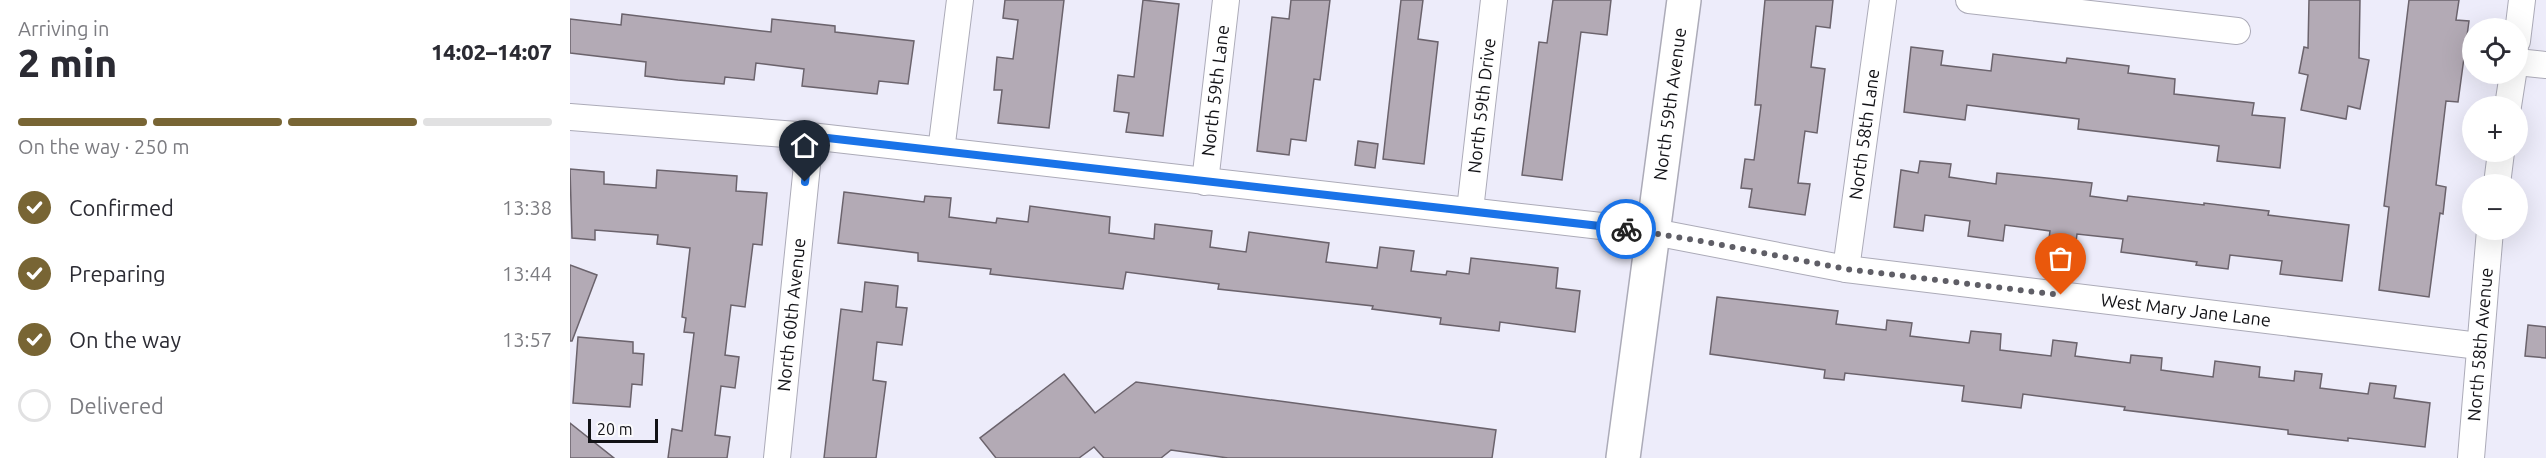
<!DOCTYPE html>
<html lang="en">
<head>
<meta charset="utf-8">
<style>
  body { margin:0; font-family:Ubuntu,sans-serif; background:#f2f2f3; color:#2b2b33; height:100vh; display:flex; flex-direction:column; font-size:22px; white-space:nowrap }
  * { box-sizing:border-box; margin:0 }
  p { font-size:20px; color:#7c7c81 }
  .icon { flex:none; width:33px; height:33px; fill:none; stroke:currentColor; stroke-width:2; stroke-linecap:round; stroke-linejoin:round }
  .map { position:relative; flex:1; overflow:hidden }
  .panel { display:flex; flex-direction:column; background:#fff; width:570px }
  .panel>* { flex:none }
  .buttons { position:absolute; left:1892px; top:18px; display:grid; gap:12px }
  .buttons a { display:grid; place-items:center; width:66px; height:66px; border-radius:50%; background:#fff; box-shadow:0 6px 24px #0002; font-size:30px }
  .scale { position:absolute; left:18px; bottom:15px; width:70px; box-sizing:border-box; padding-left:6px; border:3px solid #121216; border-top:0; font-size:16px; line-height:21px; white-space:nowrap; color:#121216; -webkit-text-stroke:4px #fbfafd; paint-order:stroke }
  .pin { position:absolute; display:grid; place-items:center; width:51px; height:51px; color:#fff; margin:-62px -26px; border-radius:50% 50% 50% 0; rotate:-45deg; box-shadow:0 0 6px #0007 }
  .pin .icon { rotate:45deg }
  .courier { position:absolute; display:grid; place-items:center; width:60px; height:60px; margin:-30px; border:4px solid #1a73e8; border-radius:50%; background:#fff; color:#222; box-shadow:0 2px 8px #0007 }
  .summary em { font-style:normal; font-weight:800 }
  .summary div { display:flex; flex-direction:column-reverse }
  .summary { display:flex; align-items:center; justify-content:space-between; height:102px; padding:0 18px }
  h1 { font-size:39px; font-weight:800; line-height:45px }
  .bar { display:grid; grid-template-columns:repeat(4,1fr); gap:9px 6px; align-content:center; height:72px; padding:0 18px }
  .bar i { height:8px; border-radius:4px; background:#e1e1e2 }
  .bar .active { background:#786534 }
  .bar p { grid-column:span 4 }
  ol { padding:0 18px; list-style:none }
  li { display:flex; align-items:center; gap:18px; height:66px }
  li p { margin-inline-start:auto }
  li .icon { padding:6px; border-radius:50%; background:#786534; color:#fff; stroke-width:4 }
  li:last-child { color:#7c7c81 }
  li i { width:33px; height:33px; border:3px solid #e1e1e2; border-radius:50% }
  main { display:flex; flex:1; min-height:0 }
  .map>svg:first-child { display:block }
</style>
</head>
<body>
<main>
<section class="panel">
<div class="summary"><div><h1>2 min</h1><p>Arriving in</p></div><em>14:02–14:07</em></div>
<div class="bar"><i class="active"></i><i class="active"></i><i class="active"></i><i></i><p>On the way · 250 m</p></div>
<ol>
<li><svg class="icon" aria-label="check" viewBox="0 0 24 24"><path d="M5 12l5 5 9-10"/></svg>Confirmed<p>13:38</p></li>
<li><svg class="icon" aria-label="check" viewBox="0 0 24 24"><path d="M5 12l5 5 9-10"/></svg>Preparing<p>13:44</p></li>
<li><svg class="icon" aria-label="check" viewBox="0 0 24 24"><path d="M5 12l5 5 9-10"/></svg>On the way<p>13:57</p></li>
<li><i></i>Delivered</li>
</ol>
</section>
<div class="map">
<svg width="1976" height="458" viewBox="0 0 1976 458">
  <rect width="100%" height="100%" fill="#edecfa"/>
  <g fill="#b3aab5" stroke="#6b636c" stroke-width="1.5">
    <polygon points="435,0 494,0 479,128 428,123 432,90 424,90 427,57 443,59 448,20 433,18"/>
    <polygon points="573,0 609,4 593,136 556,132 559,113 544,111 548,75 564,77"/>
    <polygon points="721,0 760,0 750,80 744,79 736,141 721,139 719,155 687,151 702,17 719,19"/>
    <polygon points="831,0 853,0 848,39 868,42 854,164 813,159"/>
    <polygon points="983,0 1041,0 1037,35 1011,32 992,180 952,175 969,42 977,43"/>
    <polygon points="1195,0 1263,0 1260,28 1246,26 1241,67 1255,69 1247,133 1235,131 1228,183 1240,184 1235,215 1179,207 1182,189 1171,188 1175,159 1184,160 1186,145 1191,105 1185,105"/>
    <polygon points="1739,0 1790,0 1789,58 1799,60 1790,109 1778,106 1776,119 1731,110 1738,75 1729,73 1734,47 1738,48"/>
    <polygon points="1839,0 1889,0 1886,20 1899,21 1888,102 1876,101 1866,185 1876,187 1873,214 1870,213 1859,297 1809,290 1819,207 1814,206"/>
    <polygon points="52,14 201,32 202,19 265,26 265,32 344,41 338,84 309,81 307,94 232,86 234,69 186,63 184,80 155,77 154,84 108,80 75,76 76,62 0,53 0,19 51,25"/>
    <polygon points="1341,47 1373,51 1371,65 1421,71 1423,54 1496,63 1497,58 1559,66 1558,73 1605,79 1604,94 1684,103 1682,115 1715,118 1710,168 1647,161 1649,146 1508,129 1509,119 1397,105 1395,120 1334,112"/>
    <polygon points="788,141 808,144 805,168 785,165"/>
    <polygon points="1350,161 1381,164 1379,177 1426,184 1427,173 1486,179 1522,183 1520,196 1557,201 1558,196 1634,205 1634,203 1699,211 1698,215 1779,225 1772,281 1710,274 1712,261 1660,255 1658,269 1626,265 1627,262 1551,252 1553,239 1507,234 1505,250 1478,246 1480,231 1435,225 1433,241 1398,236 1400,221 1355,215 1353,231 1324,227 1331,170 1348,173"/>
    <polygon points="0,169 34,172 34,184 86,188 87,170 167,176 166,191 197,193 192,245 183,244 175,307 161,305 155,355 169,357 165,388 151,386 145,435 160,437 157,458 98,458 102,429 112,431 124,333 114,332 116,318 112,317 120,248 87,244 88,235 25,230 25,240 2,238"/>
    <polygon points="274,192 354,202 355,196 381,198 379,217 426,223 427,218 458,222 460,206 540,217 539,233 584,239 585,224 642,231 640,247 676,252 679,232 708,236 759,243 756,262 807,268 810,247 844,251 841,271 876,275 877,271 899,274 901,258 988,268 986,288 1010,291 1005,332 930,322 929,331 870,324 871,318 802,309 803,306 648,289 649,284 556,272 553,289 420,274 421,269 348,261 348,253 268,243"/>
    <polygon points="0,265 27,275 2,341 0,341"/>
    <polygon points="295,282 328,286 326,307 337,308 332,345 307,342 303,380 316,382 306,458 254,458 271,309 292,312"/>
    <polygon points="1147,297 1268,311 1266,324 1316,330 1317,320 1342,323 1340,336 1399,343 1401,331 1431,334 1430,350 1481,356 1483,340 1507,343 1505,356 1560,363 1561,355 1592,358 1591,370 1643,377 1645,361 1690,367 1689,377 1724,381 1725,371 1752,374 1750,388 1798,394 1800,383 1826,386 1824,398 1860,403 1855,447 1778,438 1778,441 1718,434 1718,430 1554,410 1555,407 1453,394 1451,408 1392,401 1394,386 1275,373 1274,380 1254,378 1255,370 1140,354"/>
    <polygon points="1958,325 1976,327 1976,358 1955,356"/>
    <polygon points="8,337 63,342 63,353 74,354 72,385 62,384 60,407 3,403"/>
    <polygon points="494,374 525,413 566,382 926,430 922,458 658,458 601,450 591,458 534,458 524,447 509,458 426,458 410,438"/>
    <polygon points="0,423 44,458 0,458"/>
  </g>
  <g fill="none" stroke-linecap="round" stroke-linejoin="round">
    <defs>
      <g id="street">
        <polyline points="1399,0 1667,31"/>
        <polyline points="1947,41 1952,0"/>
        <polyline points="1947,62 1976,65"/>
        <polyline points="1938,106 1943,74"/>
        <path id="s1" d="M0,117L240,136L1031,226L1084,232L1276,269L1909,346"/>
        <polyline points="371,151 390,0"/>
        <path id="s2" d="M635,182L656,0"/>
        <polyline points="1927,184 1931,152"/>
        <path id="s3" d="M900,210L924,0"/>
        <path id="s4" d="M1276,269L1313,0"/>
        <path id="s5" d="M207,458L240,136"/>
        <path id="s6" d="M1901,458L1920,230"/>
      </g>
      <g id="secondary">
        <path id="s7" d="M1053,458L1114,0"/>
      </g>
    </defs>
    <use href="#street" stroke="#acabb8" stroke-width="28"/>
    <use href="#secondary" stroke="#acabb8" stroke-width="36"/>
    <use href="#street" stroke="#fff" stroke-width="26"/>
    <use href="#secondary" stroke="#fff" stroke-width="33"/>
  </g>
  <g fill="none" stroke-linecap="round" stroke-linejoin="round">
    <polyline stroke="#5f5e66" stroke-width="6" stroke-dasharray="0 10.8" points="1056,229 1131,241 1276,269 1491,295"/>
    <polyline stroke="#1a73e8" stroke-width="8" points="235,182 240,136 1056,229"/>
  </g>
  <g text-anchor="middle" stroke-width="5" stroke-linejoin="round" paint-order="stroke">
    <g font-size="18" fill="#121216" stroke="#fbfafd">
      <text dy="6" stroke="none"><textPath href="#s2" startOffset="92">North 59th Lane</textPath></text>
      <text dy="6" stroke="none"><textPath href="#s7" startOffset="357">North 59th Avenue</textPath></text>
      <text dy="6" stroke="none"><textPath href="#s3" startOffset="105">North 59th Drive</textPath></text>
      <text dy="6" stroke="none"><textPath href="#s4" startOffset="136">North 58th Lane</textPath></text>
      <text dy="6" stroke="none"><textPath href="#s1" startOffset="1628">West Mary Jane Lane</textPath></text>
      <text dy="6" stroke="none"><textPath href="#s5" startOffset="144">North 60th Avenue</textPath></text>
      <text dy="6" stroke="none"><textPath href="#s6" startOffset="114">North 58th Avenue</textPath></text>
    </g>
  </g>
</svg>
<div class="buttons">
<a><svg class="icon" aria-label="locate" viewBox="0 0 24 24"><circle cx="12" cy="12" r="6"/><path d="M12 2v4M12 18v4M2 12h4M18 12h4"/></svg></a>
<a>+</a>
<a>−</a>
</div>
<div class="scale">20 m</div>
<div class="pin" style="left:1491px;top:295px;background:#ea580c"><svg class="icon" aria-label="bag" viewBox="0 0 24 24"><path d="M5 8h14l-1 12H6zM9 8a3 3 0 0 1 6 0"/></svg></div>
<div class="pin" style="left:235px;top:182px;background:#1f2937"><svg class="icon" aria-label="home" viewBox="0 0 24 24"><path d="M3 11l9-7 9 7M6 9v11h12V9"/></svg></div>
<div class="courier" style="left:1056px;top:229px"><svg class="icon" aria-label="bike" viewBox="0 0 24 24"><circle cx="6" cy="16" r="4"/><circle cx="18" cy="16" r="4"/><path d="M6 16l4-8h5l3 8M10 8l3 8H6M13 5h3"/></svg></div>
</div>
</main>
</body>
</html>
